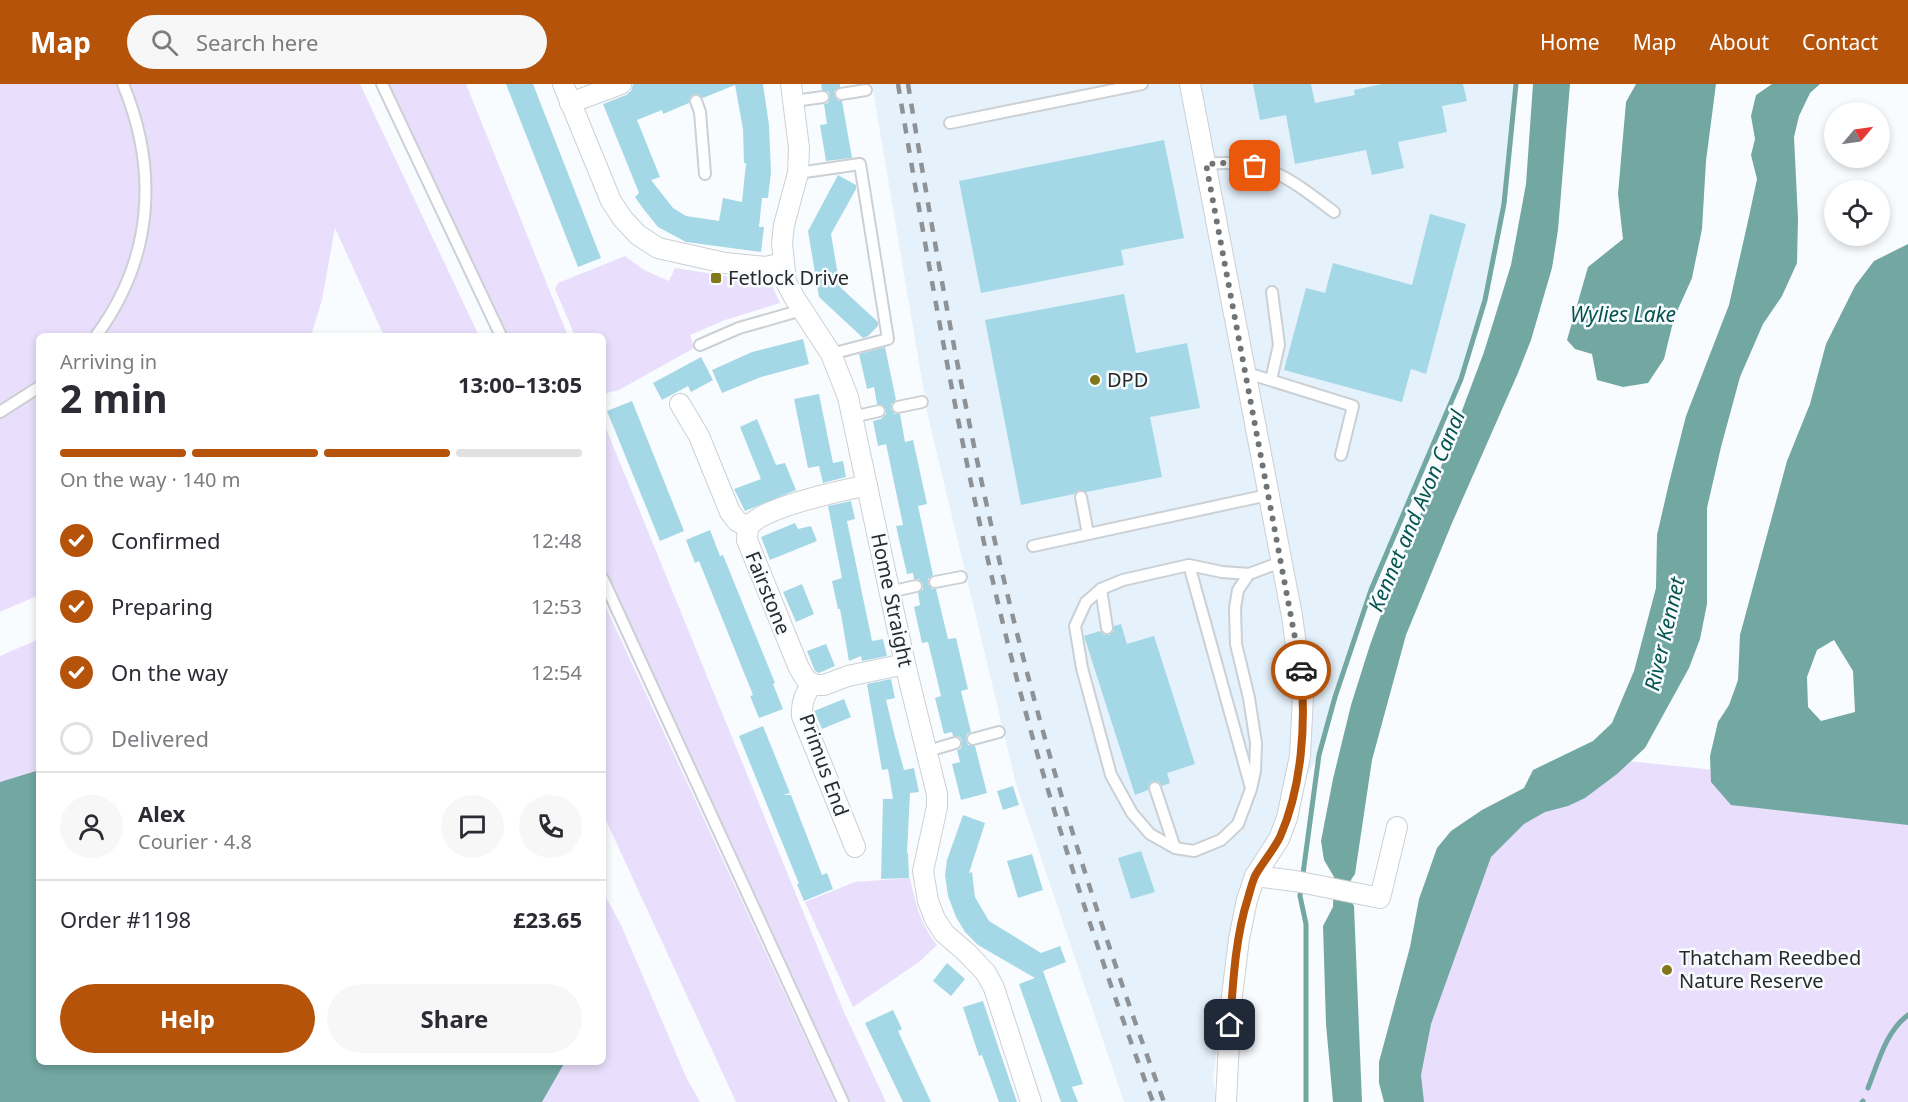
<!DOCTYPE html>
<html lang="en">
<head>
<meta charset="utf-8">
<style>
  body { margin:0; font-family:"Noto Sans",sans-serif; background:#f7f7f7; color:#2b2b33; height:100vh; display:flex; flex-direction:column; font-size:22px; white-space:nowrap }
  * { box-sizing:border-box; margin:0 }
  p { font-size:20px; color:#7c7c81 }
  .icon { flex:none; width:33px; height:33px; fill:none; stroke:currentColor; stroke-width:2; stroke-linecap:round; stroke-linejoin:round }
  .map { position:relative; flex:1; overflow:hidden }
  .sheet { position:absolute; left:36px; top:249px; width:570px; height:732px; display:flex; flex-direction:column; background:#fff; border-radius:9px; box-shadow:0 3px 9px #0003 }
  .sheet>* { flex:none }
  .needle { width:39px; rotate:61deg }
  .buttons { position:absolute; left:1824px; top:18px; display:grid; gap:12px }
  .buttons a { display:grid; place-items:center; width:66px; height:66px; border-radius:50%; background:#fff; box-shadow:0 3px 9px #0003; font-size:30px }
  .pin { position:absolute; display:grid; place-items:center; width:51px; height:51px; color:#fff; margin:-26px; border-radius:12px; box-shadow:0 3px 9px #0006 }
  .courier { position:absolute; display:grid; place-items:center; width:60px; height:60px; margin:-30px; border:4px solid #b45309; border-radius:50%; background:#fff; color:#222; box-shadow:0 2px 8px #0007 }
  .summary em { font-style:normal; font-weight:700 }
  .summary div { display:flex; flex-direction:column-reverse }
  .summary { display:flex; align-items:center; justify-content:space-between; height:102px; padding:0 24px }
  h1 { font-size:39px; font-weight:700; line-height:45px }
  .bar { display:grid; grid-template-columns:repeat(4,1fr); gap:9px 6px; align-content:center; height:72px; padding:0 24px }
  .bar i { height:8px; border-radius:4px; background:#e1e1e2 }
  .bar .selected { background:#b45309 }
  .bar p { grid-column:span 4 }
  .line { display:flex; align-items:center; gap:15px; padding:0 24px; border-top:2px solid #e1e1e2 }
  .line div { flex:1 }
  .round { display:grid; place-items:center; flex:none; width:63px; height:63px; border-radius:32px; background:#f7f7f7 }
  ol { padding:0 24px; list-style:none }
  li { display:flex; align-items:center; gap:18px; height:66px }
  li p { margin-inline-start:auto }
  li .icon { padding:6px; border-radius:50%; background:#b45309; color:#fff; stroke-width:4 }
  li:last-child { color:#7c7c81 }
  li i { width:33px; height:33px; border:3px solid #e1e1e2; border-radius:50% }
  .primary-button { display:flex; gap:12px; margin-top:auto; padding:12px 24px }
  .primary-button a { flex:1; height:69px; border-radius:36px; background:#b45309; color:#fff; font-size:24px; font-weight:700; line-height:69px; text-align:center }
  .primary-button a+a { background:#f7f7f7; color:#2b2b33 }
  header { display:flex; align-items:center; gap:36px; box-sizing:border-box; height:84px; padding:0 30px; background:#b45309; color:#fff }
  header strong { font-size:28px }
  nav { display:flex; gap:33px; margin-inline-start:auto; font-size:21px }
  .search { width:420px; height:54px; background:#f7f7f7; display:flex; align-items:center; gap:15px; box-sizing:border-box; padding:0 21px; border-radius:33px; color:#7c7c81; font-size:22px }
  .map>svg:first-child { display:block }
</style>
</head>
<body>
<header>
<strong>Map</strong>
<div class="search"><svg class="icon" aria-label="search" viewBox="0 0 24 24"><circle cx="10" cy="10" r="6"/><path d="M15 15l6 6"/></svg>Search here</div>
<nav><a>Home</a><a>Map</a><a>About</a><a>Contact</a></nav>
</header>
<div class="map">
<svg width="1908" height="1018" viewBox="0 0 1908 1018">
  <rect width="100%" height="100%" fill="#f9fcff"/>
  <polygon fill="#e5f1fb" points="872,0 1516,0 1504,120 1485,216 1461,295 1371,506 1335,613 1319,671 1292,717 1232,848 1213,995 1217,1018 1124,1018 1016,700 928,332"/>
  <g fill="#e9dffc">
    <path d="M0,0H119C125,17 134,35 137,52C151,119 135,200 89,252H39V298L0,322Z"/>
    <path d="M129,0H360L479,252H384L335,144L322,216L311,252H102C160,182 162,81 129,0Z"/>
    <polygon points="386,0 466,0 568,252 506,252"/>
    <polygon points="625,172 644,186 669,197 675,184 771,199 780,219 725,236 690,251 694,264 619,306 603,310 603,252 575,252 555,205 558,199"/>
    <polygon points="39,309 39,511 0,528 0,333"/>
    <polygon points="603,337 844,928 886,1018 847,1018 603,488"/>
    <polygon points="603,517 835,1018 736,1018 603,730"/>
    <polygon points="39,555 39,686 0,698 0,572"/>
    <polygon points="1599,674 1908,706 1908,1018 1403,1018 1451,799"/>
    <path d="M910,794C916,821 920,839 937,861L919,878L853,923L805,818L855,798Z"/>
    <polygon points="603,808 621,841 687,995 700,1018 542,1018 565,978 603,978"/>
  </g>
  <g fill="#73a7a2" fill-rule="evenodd">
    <path d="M1533,0H1570L1558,146L1552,184L1531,256L1518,289L1452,439L1406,551L1372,676L1355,790C1345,804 1346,807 1354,822L1362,1018H1333L1326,940L1323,842L1333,823L1334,793L1324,776L1321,757L1333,695L1351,621L1370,561L1403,470L1439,388L1484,268L1511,181L1526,100Z"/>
    <polygon points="1636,0 1716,0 1706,77 1702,145 1692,194 1674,234 1664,275 1648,299 1623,303 1597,296 1592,270 1575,265 1567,256 1588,183 1623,155 1618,110 1626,18"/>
    <polygon points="1772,0 1820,0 1810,9 1799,32 1794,53 1798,135 1797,179 1782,212 1763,240 1740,293 1721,363 1707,424 1707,520 1700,555 1689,584 1645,664 1617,690 1585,714 1568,722 1545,728 1524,740 1491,773 1431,940 1421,991 1424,1018 1384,1018 1379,999 1379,978 1410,863 1419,815 1437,764 1451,747 1482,726 1524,704 1533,686 1593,657 1612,639 1634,587 1656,504 1657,451 1669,399 1686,332 1729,221 1748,137 1757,95 1751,71 1755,55 1751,32 1756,11"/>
    <path d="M1908,160V741L1731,721L1711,698L1710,672L1718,638L1729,621L1738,596L1740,551L1787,377L1810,320L1826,260L1855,202L1874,177ZM1834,556L1853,587L1855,628L1821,637L1808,623L1807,593L1817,566Z"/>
    <polygon points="39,686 39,978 565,978 542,1018 0,1018 0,698"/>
  </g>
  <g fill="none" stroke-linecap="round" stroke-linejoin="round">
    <g stroke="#73a7a2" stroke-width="5">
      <path d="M1868,1004C1878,979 1886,947 1908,931"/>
      <polyline points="1306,1018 1306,840 1300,812 1319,671 1335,613 1371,506 1461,295 1485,216 1504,120 1516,0"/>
      <polyline points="1862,1018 1863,1017"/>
    </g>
  </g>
  <g fill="#a5d8e6" fill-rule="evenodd">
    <polygon points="506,0 533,0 601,174 578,183"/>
    <path d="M633,0H763L769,41L771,88L768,114H762L759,143H764L761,168L686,158L658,143L642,123L635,113L639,109L603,20L626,11L631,7ZM735,1L743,45L744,79H746L742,118L723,114L719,137L686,132L673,124L651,96L660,93L637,36L662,26L663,30L689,19L690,13L694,10H698L703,14Z"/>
    <polygon points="821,0 840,0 840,3 834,7 834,12 838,17 842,17 852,74 826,77 820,41 827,40 824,20 828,19 830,13 829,8 822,6"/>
    <polygon points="1253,0 1311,0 1315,19 1355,11 1354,6 1382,0 1463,0 1467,17 1442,22 1447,48 1398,58 1404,84 1372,91 1366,66 1295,80 1286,31 1260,36"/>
    <polygon points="1164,56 1184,154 1121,166 1124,181 981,209 959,97"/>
    <polygon points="838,91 856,101 856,105 831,150 840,203 878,238 878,242 868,252 863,254 819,213 808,147"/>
    <polygon points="1430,130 1466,140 1426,290 1411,285 1402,318 1284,286 1306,204 1325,209 1333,179 1412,201"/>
    <polygon points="1124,210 1136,269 1187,259 1200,324 1150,333 1162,393 1086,408 1079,406 1074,410 1021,421 985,236"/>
    <polygon points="803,255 809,280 761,293 722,309 712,286 752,268"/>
    <polygon points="885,263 896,316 891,320 891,325 895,330 900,330 905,358 913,356 927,420 918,422 933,491 928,495 928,500 932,505 936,505 948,555 956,554 968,605 961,607 971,648 967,650 966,656 968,661 975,662 987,709 961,716 952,680 960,678 957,666 961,664 962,657 960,653 953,652 952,648 944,650 935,614 941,612 928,558 922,559 914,523 920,521 918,509 923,505 923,500 919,495 914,495 913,489 907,490 896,442 903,441 886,360 878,362 873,337 881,335 886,330 886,326 884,322 877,320 874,303 867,305 859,270"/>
    <polygon points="701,273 713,296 691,308 688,302 662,316 653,299"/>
    <polygon points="819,310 833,379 843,377 846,393 823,399 819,382 808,384 794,315"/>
    <polygon points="632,317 684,447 660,457 607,327"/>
    <polygon points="757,335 776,381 785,379 796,406 745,427 734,405 761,395 740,343"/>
    <polygon points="851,417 855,435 847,437 872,557 883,555 887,572 862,577 861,572 849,577 840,525 838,525 832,497 842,494 828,422"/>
    <polygon points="795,439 798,445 811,442 817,457 770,476 761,453"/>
    <polygon points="710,446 720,472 723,471 775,599 773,600 783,625 759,634 750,612 753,611 699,477 695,479 686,456"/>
    <polygon points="802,500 814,530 796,538 783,508"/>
    <polygon points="1121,540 1127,560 1154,552 1195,680 1167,689 1170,699 1162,702 1159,698 1153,697 1149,700 1148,706 1135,711 1084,552 1100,547 1104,551 1109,551 1114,547 1114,542"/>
    <polygon points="826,560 835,582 819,589 815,587 807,567"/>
    <polygon points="891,595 895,614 886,616 895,653 904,686 914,684 919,708 910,709 907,769 908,769 909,794 881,795 883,715 893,715 888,685 882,686 867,600"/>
    <polygon points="844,615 851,633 822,645 814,627"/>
    <polygon points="763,642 790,709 783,711 791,711 822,791 827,789 833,805 804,817 797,800 799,800 739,652"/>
    <polygon points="1013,702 1019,721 1003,726 997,707"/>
    <polygon points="963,731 985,739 969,789 972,788 975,813 989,837 1041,869 1060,862 1066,878 1043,887 1083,1000 1072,1003 1078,1018 1061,1018 1032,937 1019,900 1035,894 978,861 965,848 956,833 948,812 945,791 947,776"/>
    <polygon points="1141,767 1155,808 1131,815 1118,774"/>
    <polygon points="1032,770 1043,806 1018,814 1007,777"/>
    <polygon points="947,879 965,895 951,912 933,897"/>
    <polygon points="983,917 1003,977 1017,1018 999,1018 982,971 979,972 963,923"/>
    <polygon points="893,926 902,945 898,947 931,1018 903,1018 865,939"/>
  </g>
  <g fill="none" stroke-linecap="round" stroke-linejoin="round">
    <defs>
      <g id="lane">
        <polyline points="382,0 501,252"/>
        <polyline points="841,10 866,6"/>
        <polyline points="696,17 700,28 705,90"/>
        <polyline points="794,17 823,13"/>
        <polyline points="950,39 1142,0"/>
        <path d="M1206,80C1266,74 1289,94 1334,128"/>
        <polyline points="798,89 860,80 888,255 831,270"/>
        <path d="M96,252C153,175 159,87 123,0"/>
        <polyline points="700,261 739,244 802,226"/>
        <polyline points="1244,288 1353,322 1341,371"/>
        <polyline points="1271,296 1279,261 1272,208"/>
        <polyline points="898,323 922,318"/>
        <polyline points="0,328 39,303"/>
        <polyline points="852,333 879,327"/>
        <polyline points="1081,413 1088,450"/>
        <polyline points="1033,462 1268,411"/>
        <polyline points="1189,481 1251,704"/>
        <polyline points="1249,490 1238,506 1235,524 1236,560 1249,614 1256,659 1255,687 1251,705 1238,740 1221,756 1194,767 1175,764 1150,750 1132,729 1111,691 1082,584 1075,542 1086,518 1101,505 1123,496 1189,481 1222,488 1249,490 1281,478"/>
        <polyline points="603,495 843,1018"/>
        <polyline points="935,498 961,493"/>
        <polyline points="1101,505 1107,544"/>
        <polyline points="889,508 916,502"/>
        <polyline points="973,655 999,648"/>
        <polyline points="928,667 955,659"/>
        <polyline points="1155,704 1175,764"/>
      </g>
      <g id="street">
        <polyline points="563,0 611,117 623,135 638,151 658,164 725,179 766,183 783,179"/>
        <polyline points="791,0 799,64 798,89 784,141 782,159 786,198 794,213 831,270 848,313 905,580 937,710 937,723 923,787 928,817 935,835 944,849 967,869 986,889 994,904 1031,1018"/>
        <polyline points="1190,0 1292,532 1303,612 1300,672 1287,734 1279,755 1255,792 1247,816 1239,855 1231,920 1226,1018"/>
        <polyline points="570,19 621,0"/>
        <polyline points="680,320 699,352 730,428 737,437 748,443"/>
        <path d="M867,401C841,407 764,422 748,443L747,456L799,584L807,597L817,601H824L848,592L905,580"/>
        <path d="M812,600C805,610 801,619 802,632L855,763"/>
        <polyline points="1255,792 1295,797 1380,814 1397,743"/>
      </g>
    </defs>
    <use href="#lane" stroke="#cbd0d4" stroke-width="14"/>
    <use href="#street" stroke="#cbd0d4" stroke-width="22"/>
    <use href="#lane" stroke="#fff" stroke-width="10"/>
    <use href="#street" stroke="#fff" stroke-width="20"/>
    <g stroke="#8f9294" stroke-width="4.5" stroke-dasharray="10 10" stroke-linecap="butt">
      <path d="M898,0C935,222 974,445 1035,662C1070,782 1109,901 1153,1018"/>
      <path d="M908,0C939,189 973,378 1021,565C1060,718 1109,869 1164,1018"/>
    </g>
  </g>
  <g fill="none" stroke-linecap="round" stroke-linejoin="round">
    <polyline stroke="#717475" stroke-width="6" stroke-dasharray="0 10.8" points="1255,82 1241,78 1206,80 1301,586"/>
    <path stroke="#b45309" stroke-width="8" d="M1230,941C1233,900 1235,854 1248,814C1250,807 1252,799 1255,792C1262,779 1273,767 1280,753C1302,703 1306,640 1301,586"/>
  </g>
  <g fill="#81771a" stroke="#f9fcff" stroke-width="2">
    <rect x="710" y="188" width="12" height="12" rx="3"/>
    <circle cx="1095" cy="296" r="6"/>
    <circle cx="1667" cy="886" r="6"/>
  </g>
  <g text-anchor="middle" stroke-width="5" stroke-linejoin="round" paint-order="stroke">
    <g font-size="20" fill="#282a2b" stroke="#f9fcff" text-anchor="start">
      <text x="728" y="201">Fetlock Drive</text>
      <text x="1107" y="303">DPD</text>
      <text x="1679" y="881">Thatcham Reedbed<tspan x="1679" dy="23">Nature Reserve</tspan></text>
    </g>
    <g font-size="20" fill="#282a2b" stroke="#f9fcff">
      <text transform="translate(768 509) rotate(68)" y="7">Fairstone</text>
      <text transform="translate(892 516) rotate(78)" y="7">Home Straight</text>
      <text transform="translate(824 681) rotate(70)" y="7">Primus End</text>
    </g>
    <g font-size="21" font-style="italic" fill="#05544f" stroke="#f9fcff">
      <text x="1623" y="238">Wylies Lake</text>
      <text transform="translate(1417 427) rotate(-67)" y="7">Kennet and Avon Canal</text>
      <text transform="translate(1665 550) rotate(-77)" y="7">River Kennet</text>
    </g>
  </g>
</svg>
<div class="buttons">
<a><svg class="needle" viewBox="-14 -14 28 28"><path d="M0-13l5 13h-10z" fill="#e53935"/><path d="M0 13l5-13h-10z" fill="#7c7c81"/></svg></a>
<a><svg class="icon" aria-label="locate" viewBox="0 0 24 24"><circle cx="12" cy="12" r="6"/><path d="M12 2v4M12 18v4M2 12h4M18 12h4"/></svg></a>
</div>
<div class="pin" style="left:1255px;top:82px;background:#ea580c"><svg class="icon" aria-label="bag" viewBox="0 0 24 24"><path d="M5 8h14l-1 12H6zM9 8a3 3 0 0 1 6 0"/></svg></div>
<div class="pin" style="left:1230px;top:941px;background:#1f2937"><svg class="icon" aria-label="home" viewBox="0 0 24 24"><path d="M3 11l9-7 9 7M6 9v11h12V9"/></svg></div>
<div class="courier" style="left:1301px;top:586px"><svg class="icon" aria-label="car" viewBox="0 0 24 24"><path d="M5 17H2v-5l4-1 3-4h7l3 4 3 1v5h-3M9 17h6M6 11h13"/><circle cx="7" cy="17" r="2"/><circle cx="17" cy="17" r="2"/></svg></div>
<section class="sheet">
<div class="summary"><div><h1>2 min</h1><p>Arriving in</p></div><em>13:00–13:05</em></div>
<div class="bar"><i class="selected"></i><i class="selected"></i><i class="selected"></i><i></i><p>On the way · 140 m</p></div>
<ol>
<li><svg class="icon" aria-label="check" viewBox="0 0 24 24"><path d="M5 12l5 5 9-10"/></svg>Confirmed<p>12:48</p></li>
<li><svg class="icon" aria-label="check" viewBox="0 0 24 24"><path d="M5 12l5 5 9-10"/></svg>Preparing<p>12:53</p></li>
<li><svg class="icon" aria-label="check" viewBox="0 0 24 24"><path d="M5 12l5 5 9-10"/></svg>On the way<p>12:54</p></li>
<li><i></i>Delivered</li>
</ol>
<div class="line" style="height:108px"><a class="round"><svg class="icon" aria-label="person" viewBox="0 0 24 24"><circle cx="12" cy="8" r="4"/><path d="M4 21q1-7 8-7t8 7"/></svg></a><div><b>Alex</b><p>Courier · 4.8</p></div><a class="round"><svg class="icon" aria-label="chat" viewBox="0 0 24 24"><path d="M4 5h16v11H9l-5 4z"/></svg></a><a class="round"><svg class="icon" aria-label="phone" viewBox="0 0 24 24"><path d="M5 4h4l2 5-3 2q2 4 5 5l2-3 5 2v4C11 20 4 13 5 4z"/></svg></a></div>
<div class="line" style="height:78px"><div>Order #1198</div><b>£23.65</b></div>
<div class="primary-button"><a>Help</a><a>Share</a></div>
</section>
</div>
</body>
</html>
